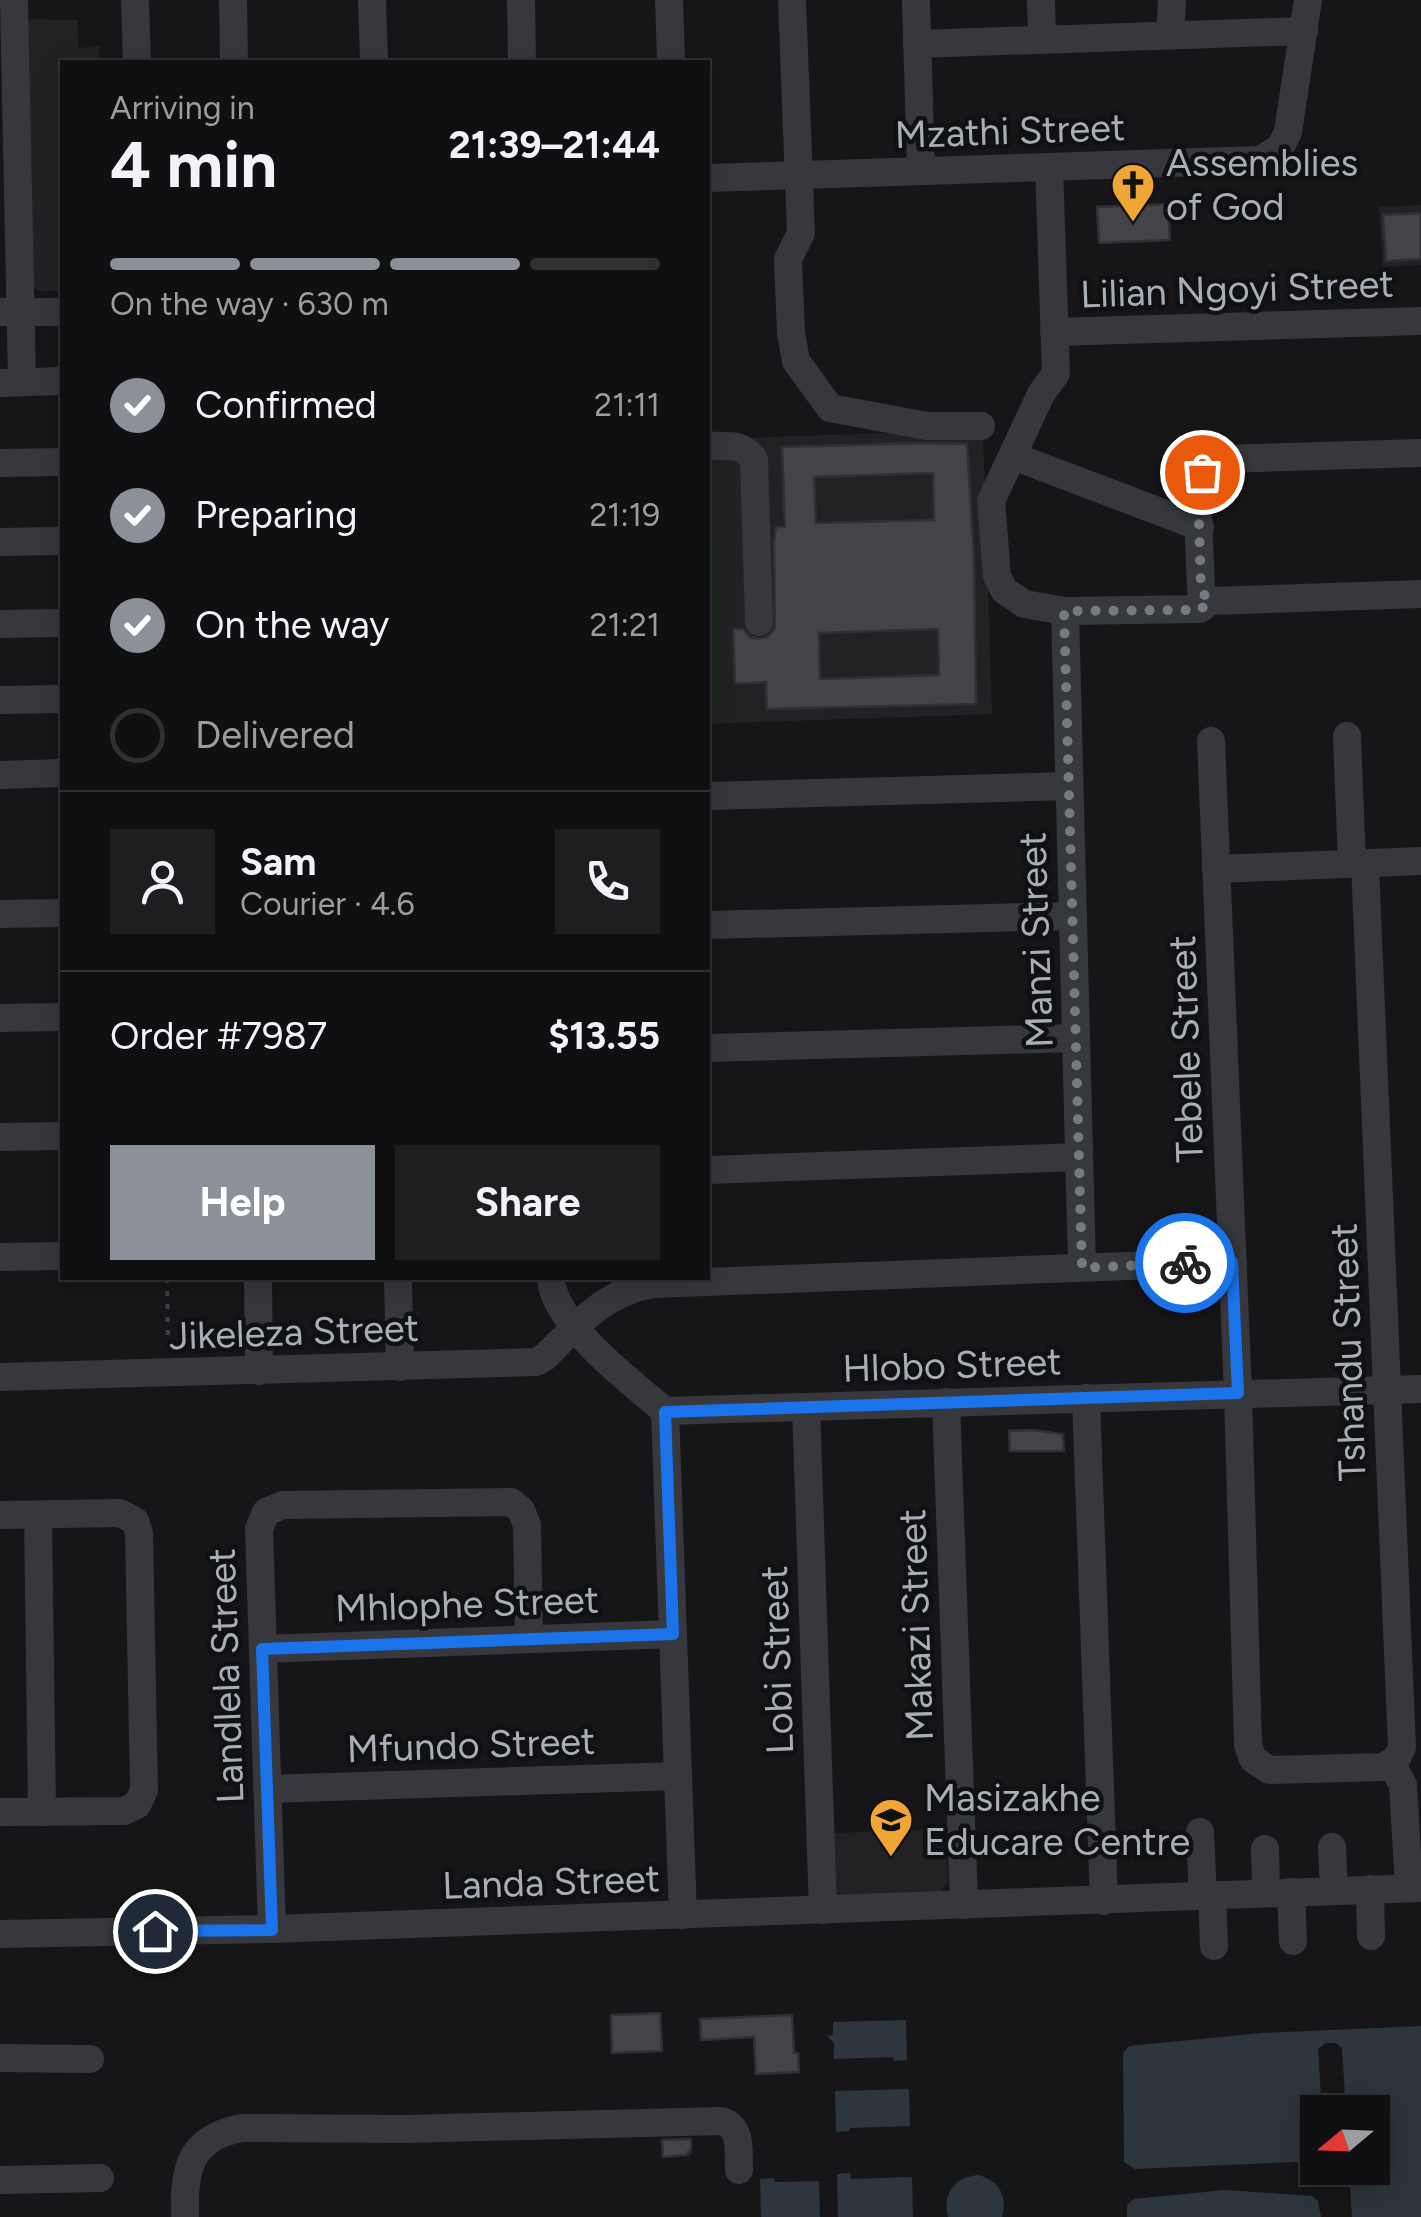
<!DOCTYPE html>
<html lang="en">
<head>
<meta charset="utf-8">
<style>
  body { margin:0; font-family:Figtree,sans-serif; background:#1e1e20; color:#f1f3f6; height:100vh; display:flex; flex-direction:column; font-size:38px; white-space:nowrap }
  * { box-sizing:border-box; margin:0 }
  p { font-size:32px; color:#9c9d9f }
  .icon { flex:none; width:55px; height:55px; fill:none; stroke:currentColor; stroke-width:2; stroke-linecap:round; stroke-linejoin:round }
  .map { position:relative; flex:1; overflow:hidden }
  .sheet { position:absolute; left:60px; top:60px; width:650px; height:1220px; display:flex; flex-direction:column; background:#101012; border-radius:0px; box-shadow:0 5px 25px #0003,0 0 0 2px #303032 }
  .sheet>* { flex:none }
  .needle { width:65px; rotate:251deg }
  .controls { position:absolute; left:1300px; top:2095px; display:grid; gap:20px }
  .controls a { display:grid; place-items:center; width:90px; height:90px; border-radius:0px; background:#101012; box-shadow:0 5px 25px #0003,0 0 0 2px #303032; font-size:50px }
  .pin { position:absolute; display:grid; place-items:center; width:85px; height:85px; color:#fff; margin:-42px; border:5px solid #fff; border-radius:50%; box-shadow:0 2px 10px #0007 }
  .courier { position:absolute; display:grid; place-items:center; width:100px; height:100px; margin:-50px; border:8px solid #1a73e8; border-radius:50%; background:#fff; color:#222; box-shadow:0 2px 12px #0007 }
  .headline em { font-style:normal; font-weight:700 }
  .headline div { display:flex; flex-direction:column-reverse }
  .headline { display:flex; align-items:center; justify-content:space-between; height:170px; padding:0 50px }
  h1 { font-size:65px; font-weight:700; line-height:75px }
  .bar { display:grid; grid-template-columns:repeat(4,1fr); gap:15px 10px; align-content:center; height:120px; padding:0 50px }
  .bar i { height:12px; border-radius:8px; background:#303032 }
  .bar .selected { background:#8c9099 }
  .bar p { grid-column:span 4 }
  .line { display:flex; align-items:center; gap:25px; padding:0 50px; border-top:2px solid #303032 }
  .line div { flex:1 }
  .round { display:grid; place-items:center; flex:none; width:105px; height:105px; border-radius:0px; background:#1e1e20 }
  ol { padding:0 50px; list-style:none }
  li { display:flex; align-items:center; gap:30px; height:110px }
  li p { margin-inline-start:auto }
  li .icon { padding:10px; border-radius:50%; background:#8c9099; color:#fff; stroke-width:4 }
  li:last-child { color:#9c9d9f }
  li i { width:55px; height:55px; border:5px solid #303032; border-radius:50% }
  .cta { display:flex; gap:20px; margin-top:auto; padding:20px 50px }
  .cta a { flex:1; height:115px; border-radius:0px; background:#8c9099; color:#fff; font-size:40px; font-weight:700; line-height:115px; text-align:center }
  .cta a+a { background:#1e1e20; color:#f1f3f6 }
  .map>svg:first-child { display:block }
</style>
</head>
<body>
<div class="map">
<svg width="1421" height="2217" viewBox="0 0 1421 2217">
  <rect width="100%" height="100%" fill="#161618"/>
  <g fill="#222225">
    <polygon points="25,19 77,20 79,48 99,46 100,62 62,62 62,291 39,291 33,287"/>
    <polygon points="1421,205 1421,265 1383,267 1379,207"/>
    <polygon points="983,430 992,714 708,724 708,439"/>
    <polygon points="946,1829 948,1883 938,1894 841,1897 835,1892 833,1833"/>
  </g>
  <polygon fill="#1e261e" points="708,466 714,466 723,713 708,714"/>
  <g fill="#2c363c">
    <polygon points="906,2020 907,2060 894,2061 893,2057 834,2059 834,2043 827,2036 833,2035 833,2022"/>
    <polygon points="1421,2026 1421,2217 1352,2217 1349,2168 1372,2168 1372,2112 1346,2112 1342,2048 1336,2043 1326,2043 1318,2049 1322,2112 1318,2112 1317,2161 1135,2169 1124,2162 1123,2053 1129,2046 1262,2033"/>
    <polygon points="909,2089 910,2126 850,2128 849,2131 836,2132 835,2091"/>
    <polygon points="850,2173 851,2179 912,2177 913,2217 838,2217 837,2174"/>
    <path d="M979,2175C999,2181 1008,2196 1002,2217H948C942,2194 955,2176 979,2175Z"/>
    <polygon points="774,2178 775,2182 819,2181 820,2217 761,2217 760,2179"/>
    <polygon points="1225,2190 1312,2196 1318,2201 1321,2217 1127,2217 1127,2205 1134,2199"/>
  </g>
  <g fill="#424448" stroke="#303034" stroke-width="2.5" fill-rule="evenodd">
    <polygon points="1168,204 1170,240 1099,243 1097,207"/>
    <polygon points="1421,213 1421,259 1386,261 1383,215"/>
    <path d="M921,443L967,444L974,555L976,704L767,709L766,682L735,684L733,629H743L750,637L759,639L767,637L775,629L774,542L776,527H785L782,447ZM933,473L934,520L816,523L814,477ZM938,629L939,675L820,679L819,633Z"/>
    <polygon points="1032,1430 1063,1434 1064,1451 1010,1451 1009,1431"/>
    <polygon points="660,2013 662,2051 612,2053 611,2015"/>
    <polygon points="792,2015 794,2053 798,2053 799,2072 756,2074 754,2037 701,2040 700,2019"/>
    <polygon points="691,2139 691,2152 688,2152 688,2155 663,2157 662,2140"/>
  </g>
  <g fill="none" stroke-linecap="round" stroke-linejoin="round">
    <polyline stroke="#3d3f44" stroke-width="4" stroke-dasharray="5 8" stroke-linecap="butt" points="167,1278 168,1349"/>
    <g stroke="#37383d" stroke-width="28">
      <polyline points="14,0 22,382"/>
      <polyline points="135,0 137,62"/>
      <polyline points="233,0 234,62"/>
      <polyline points="372,0 374,62"/>
      <polyline points="521,0 522,62"/>
      <polyline points="669,0 671,62"/>
      <polyline points="792,0 801,233 788,259 791,333 796,361 830,408 927,426 981,426"/>
      <polyline points="916,0 921,171"/>
      <polyline points="1041,0 1042,39"/>
      <polyline points="1170,35 1172,0"/>
      <polyline points="917,44 1304,31"/>
      <polyline points="1049,167 1056,373 1041,394 991,501 997,576 1004,590 1024,604 1065,611 1200,609 1210,601"/>
      <polyline points="708,178 1260,160 1280,148 1288,132 1308,0"/>
      <polyline points="0,312 62,312"/>
      <polyline points="1054,332 1421,321"/>
      <polyline points="0,383 62,381"/>
      <path d="M708,446C726,446 743,442 754,460L759,622"/>
      <polyline points="1013,456 1200,527"/>
      <polyline points="0,463 62,462"/>
      <polyline points="0,542 62,541"/>
      <path d="M1210,601L1201,591L1197,487C1200,471 1209,462 1224,459L1421,453"/>
      <polyline points="1210,601 1421,594"/>
      <polyline points="1065,611 1082,1267"/>
      <polyline points="0,624 62,623"/>
      <polyline points="0,700 62,699"/>
      <polyline points="1347,736 1352,864"/>
      <polyline points="1211,741 1238,1393 1248,1745 1253,1759 1269,1770 1384,1767 1397,1758 1402,1747 1365,864"/>
      <polyline points="0,775 62,773"/>
      <polyline points="708,796 1069,786"/>
      <polyline points="1216,869 1421,861"/>
      <polyline points="0,914 62,913"/>
      <polyline points="708,925 1073,916"/>
      <polyline points="0,1018 62,1017"/>
      <polyline points="708,1048 1076,1038"/>
      <polyline points="0,1137 62,1136"/>
      <polyline points="708,1170 1079,1157"/>
      <polyline points="0,1257 62,1256"/>
      <polyline points="258,1278 259,1371"/>
      <polyline points="398,1278 400,1367"/>
      <path d="M551,1278C553,1324 631,1382 665,1411L1421,1389"/>
      <path d="M0,1377L536,1362L545,1357C578,1324 605,1292 653,1284L1233,1262"/>
      <polyline points="1086,1398 1104,1901"/>
      <polyline points="946,1402 964,1905"/>
      <polyline points="806,1407 823,1910"/>
      <polyline points="665,1411 683,1915"/>
      <polyline points="0,1515 120,1513 135,1521 139,1533 144,1790 137,1805 124,1811 0,1812"/>
      <polyline points="38,1515 42,1812"/>
      <polyline points="263,1649 673,1634"/>
      <polyline points="1391,1763 1403,1785 1409,1888"/>
      <polyline points="267,1789 678,1776"/>
      <polyline points="1200,1832 1203,1895"/>
      <polyline points="1332,1847 1334,1891"/>
      <polyline points="1265,1849 1266,1893"/>
      <polyline points="1370,1889 1371,1936"/>
      <polyline points="1291,1892 1293,1941"/>
      <polyline points="1212,1894 1214,1946"/>
      <polyline points="272,1929 259,1529 266,1512 283,1505 511,1502 521,1510 527,1525 529,1638"/>
      <polyline points="0,1934 272,1929 1421,1888"/>
      <polyline points="0,2058 90,2059"/>
      <polyline points="0,2180 100,2178"/>
      <path d="M185,2217C184,2170 188,2138 242,2128L406,2129L721,2121C743,2127 738,2151 739,2170"/>
    </g>
  </g>
  <g fill="none" stroke-linecap="round" stroke-linejoin="round">
    <polyline stroke="#757980" stroke-width="10" stroke-dasharray="0 18" points="1185,1263 1082,1268 1064,611 1200,610 1210,601 1201,591 1198,487 1202,472"/>
    <polyline stroke="#1a73e8" stroke-width="12" points="155,1931 272,1930 262,1649 673,1634 665,1412 1238,1393 1232,1262 1185,1263"/>
  </g>
  <defs>
    <symbol id="church-pin" viewBox="-11 -11 22 30"><path d="M0 17L-7.5 6A9.5 9.5 0 1 1 7.5 6Z" fill="#f0a635" stroke="#111113"/><path d="M-1.2-6h2.4v3.5h3.3v2.4h-3.3V6h-2.4V-.1h-3.3v-2.4h3.3Z" fill="#111"/></symbol>
    <symbol id="school-pin" viewBox="-11 -11 22 30"><path d="M0 17L-7.5 6A9.5 9.5 0 1 1 7.5 6Z" fill="#f0a635" stroke="#111113"/><path d="M0-5L7-2L0 1L-7-2ZM-4 1L0 2.5L4 1V4Q0 6-4 4Z" fill="#111"/></symbol>
  </defs>
  <g fill-rule="evenodd">
    <use href="#church-pin" x="1108" y="160" width="50" height="68"/>
    <use href="#school-pin" x="866" y="1795" width="50" height="68"/>
  </g>
  <g text-anchor="middle" stroke-width="9" stroke-linejoin="round" paint-order="stroke">
    <g font-size="38" fill="#a8aeb8" stroke="#111113">
      <text transform="translate(1010 131) rotate(-2)" y="13">Mzathi Street</text>
      <text transform="translate(1237 289) rotate(-2)" y="13">Lilian Ngoyi Street</text>
      <text transform="translate(1036 940) rotate(-92)" y="13">Manzi Street</text>
      <text transform="translate(1186 1049) rotate(-92)" y="13">Tebele Street</text>
      <text transform="translate(294 1332) rotate(-2)" y="13">Jikeleza Street</text>
      <text transform="translate(1348 1352) rotate(-92)" y="13">Tshandu Street</text>
      <text transform="translate(952 1365) rotate(-2)" y="13">Hlobo Street</text>
      <text transform="translate(467 1604) rotate(-2)" y="13">Mhlophe Street</text>
      <text transform="translate(916 1625) rotate(-92)" y="13">Makazi Street</text>
      <text transform="translate(777 1660) rotate(-92)" y="13">Lobi Street</text>
      <text transform="translate(226 1676) rotate(-92)" y="13">Landlela Street</text>
      <text transform="translate(471 1745) rotate(-2)" y="13">Mfundo Street</text>
      <text transform="translate(551 1882) rotate(-2)" y="13">Landa Street</text>
    </g>
    <g font-size="38" fill="#a8aeb8" stroke="#111113" text-anchor="start">
      <text x="1166" y="176">Assemblies<tspan x="1166" dy="44">of God</tspan></text>
      <text x="924" y="1811">Masizakhe<tspan x="924" dy="44">Educare Centre</tspan></text>
    </g>
  </g>
</svg>
<div class="controls">
<a><svg class="needle" viewBox="-14 -14 28 28"><path d="M0-13l5 13h-10z" fill="#e53935"/><path d="M0 13l5-13h-10z" fill="#9c9d9f"/></svg></a>
</div>
<div class="pin" style="left:1202px;top:472px;background:#ea580c"><svg class="icon" aria-label="bag" viewBox="0 0 24 24"><path d="M5 8h14l-1 12H6zM9 8a3 3 0 0 1 6 0"/></svg></div>
<div class="pin" style="left:155px;top:1931px;background:#1f2937"><svg class="icon" aria-label="home" viewBox="0 0 24 24"><path d="M3 11l9-7 9 7M6 9v11h12V9"/></svg></div>
<div class="courier" style="left:1185px;top:1263px"><svg class="icon" aria-label="bike" viewBox="0 0 24 24"><circle cx="6" cy="16" r="4"/><circle cx="18" cy="16" r="4"/><path d="M6 16l4-8h5l3 8M10 8l3 8H6M13 5h3"/></svg></div>
<section class="sheet">
<div class="headline"><div><h1>4 min</h1><p>Arriving in</p></div><em>21:39–21:44</em></div>
<div class="bar"><i class="selected"></i><i class="selected"></i><i class="selected"></i><i></i><p>On the way · 630 m</p></div>
<ol>
<li><svg class="icon" aria-label="check" viewBox="0 0 24 24"><path d="M5 12l5 5 9-10"/></svg>Confirmed<p>21:11</p></li>
<li><svg class="icon" aria-label="check" viewBox="0 0 24 24"><path d="M5 12l5 5 9-10"/></svg>Preparing<p>21:19</p></li>
<li><svg class="icon" aria-label="check" viewBox="0 0 24 24"><path d="M5 12l5 5 9-10"/></svg>On the way<p>21:21</p></li>
<li><i></i>Delivered</li>
</ol>
<div class="line" style="height:180px"><a class="round"><svg class="icon" aria-label="person" viewBox="0 0 24 24"><circle cx="12" cy="8" r="4"/><path d="M4 21q1-7 8-7t8 7"/></svg></a><div><b>Sam</b><p>Courier · 4.6</p></div><a class="round"><svg class="icon" aria-label="phone" viewBox="0 0 24 24"><path d="M5 4h4l2 5-3 2q2 4 5 5l2-3 5 2v4C11 20 4 13 5 4z"/></svg></a></div>
<div class="line" style="height:130px"><div>Order #7987</div><b>$13.55</b></div>
<div class="cta"><a>Help</a><a>Share</a></div>
</section>
</div>
</body>
</html>
